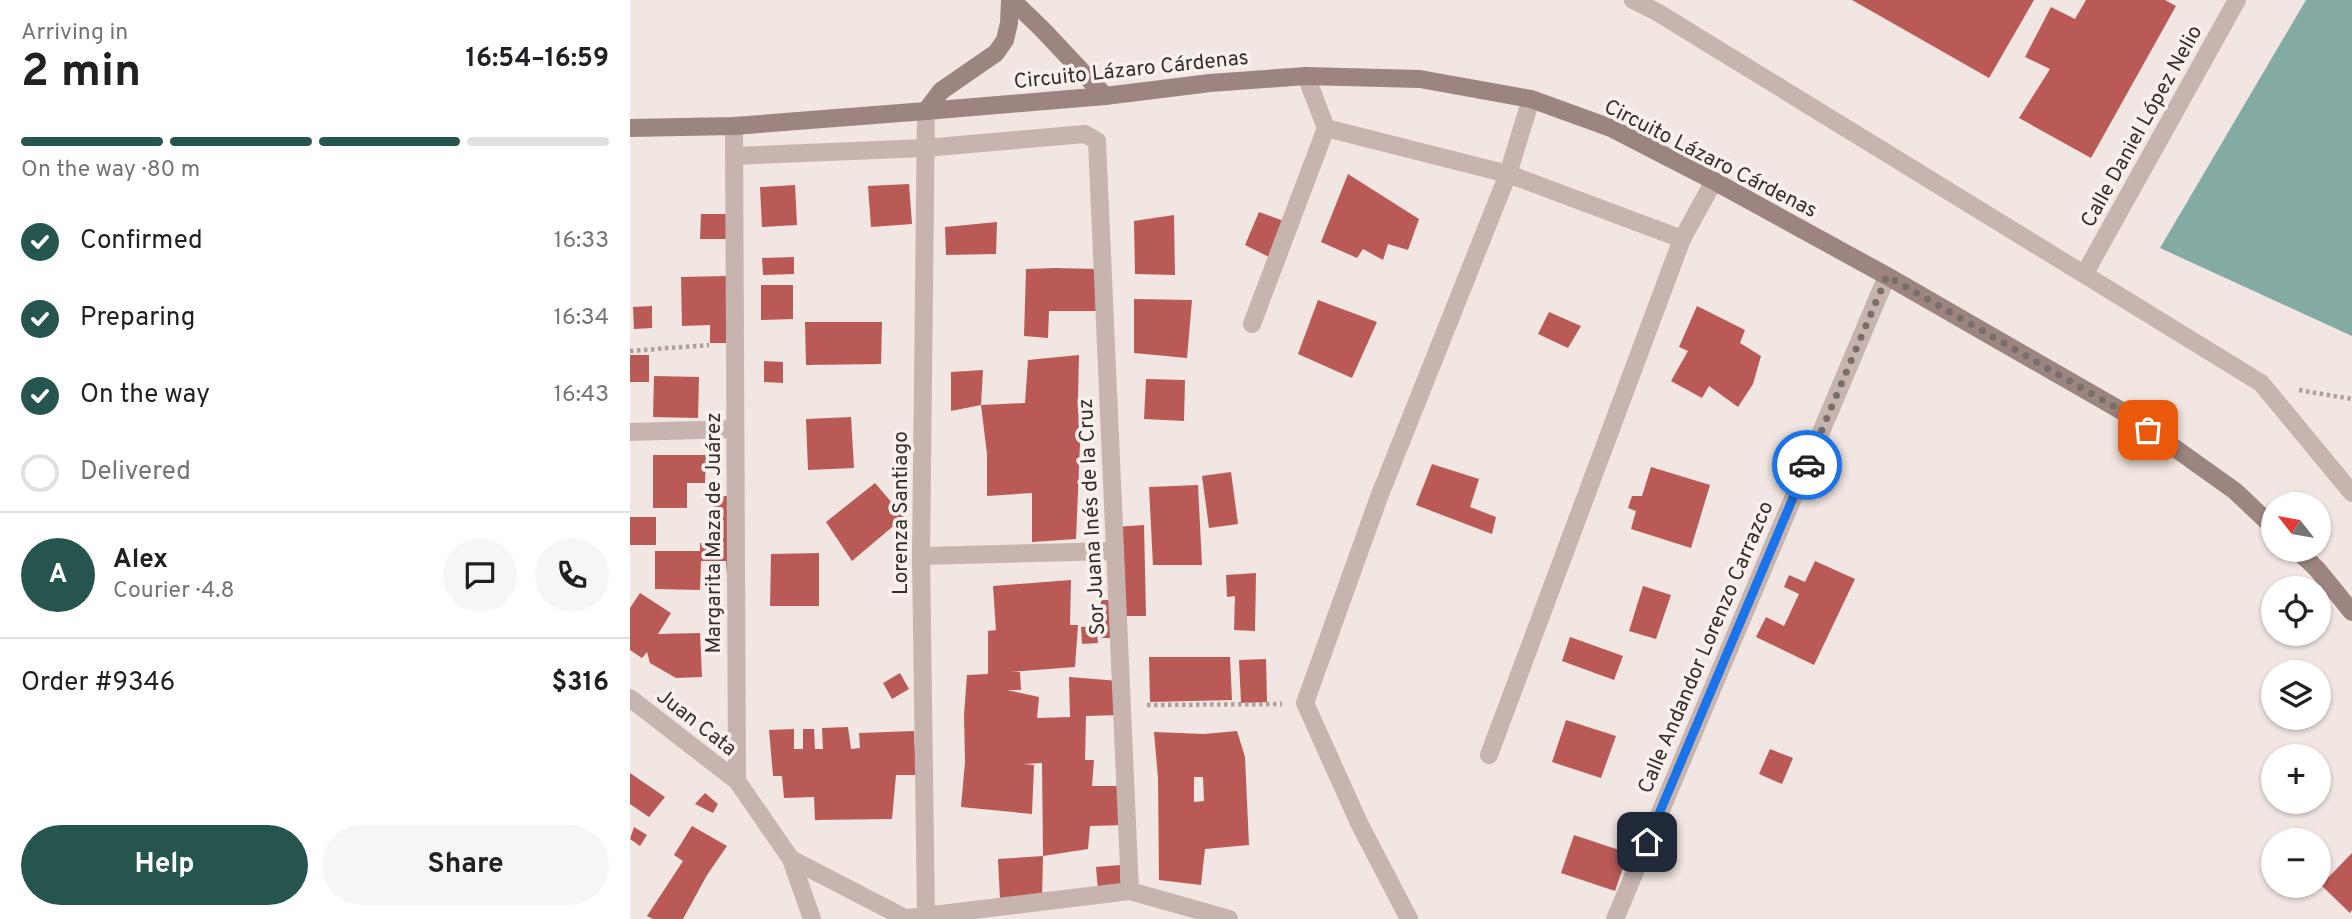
<!DOCTYPE html>
<html lang="en">
<head>
<meta charset="utf-8">
<style>
  body { margin:0; font-family:Overpass,sans-serif; background:#f6f6f6; color:#202124; height:100vh; display:flex; flex-direction:column; font-size:26px; white-space:nowrap }
  * { box-sizing:border-box; margin:0 }
  p { font-size:23px; color:#757577 }
  .icon { flex:none; width:38px; height:38px; fill:none; stroke:currentColor; stroke-width:2; stroke-linecap:round; stroke-linejoin:round }
  .map { position:relative; flex:1; overflow:hidden }
  .sheet { display:flex; flex-direction:column; background:#fff; width:630px }
  .sheet>* { flex:none }
  .needle { width:46px; rotate:301deg }
  .fabs { position:absolute; left:1631px; top:492px; display:grid; gap:14px }
  .fabs a { display:grid; place-items:center; width:70px; height:70px; border-radius:50%; background:#fff; box-shadow:0 2px 5px #0004; font-size:35px }
  .pin { position:absolute; display:grid; place-items:center; width:60px; height:60px; color:#fff; margin:-30px; border-radius:14px; box-shadow:0 4px 10px #0006 }
  .courier { position:absolute; display:grid; place-items:center; width:70px; height:70px; margin:-35px; border:5px solid #1a73e8; border-radius:50%; background:#fff; color:#222; box-shadow:0 2px 9px #0007 }
  .summary em { font-style:normal; font-weight:700 }
  .summary div { display:flex; flex-direction:column-reverse }
  .summary { display:flex; align-items:center; justify-content:space-between; height:119px; padding:0 21px }
  h1 { font-size:46px; font-weight:700; line-height:52px }
  .bar { display:grid; grid-template-columns:repeat(4,1fr); gap:10px 7px; align-content:center; height:84px; padding:0 21px }
  .bar i { height:9px; border-radius:5px; background:#e0e0e0 }
  .bar .current { background:#25554e }
  .bar p { grid-column:span 4 }
  .line { display:flex; align-items:center; gap:18px; padding:0 21px; border-top:2px solid #e0e0e0 }
  .line div { flex:1 }
  .round { display:grid; place-items:center; flex:none; width:74px; height:74px; border-radius:37px; background:#f6f6f6 }
  ol { padding:0 21px; list-style:none }
  li { display:flex; align-items:center; gap:21px; height:77px }
  li p { margin-inline-start:auto }
  li .icon { padding:7px; border-radius:50%; background:#25554e; color:#fff; stroke-width:4 }
  li:last-child { color:#757577 }
  li i { width:38px; height:38px; border:4px solid #e0e0e0; border-radius:50% }
  .button { display:flex; gap:14px; margin-top:auto; padding:14px 21px }
  .button a { flex:1; height:80px; border-radius:42px; background:#25554e; color:#fff; font-size:28px; font-weight:700; line-height:80px; text-align:center }
  .button a+a { background:#f6f6f6; color:#202124 }
  main { display:flex; flex:1; min-height:0 }
  .map>svg:first-child { display:block }
</style>
</head>
<body>
<main>
<section class="sheet">
<div class="summary"><div><h1>2 min</h1><p>Arriving in</p></div><em>16:54–16:59</em></div>
<div class="bar"><i class="current"></i><i class="current"></i><i class="current"></i><i></i><p>On the way · 80 m</p></div>
<ol>
<li><svg class="icon" aria-label="check" viewBox="0 0 24 24"><path d="M5 12l5 5 9-10"/></svg>Confirmed<p>16:33</p></li>
<li><svg class="icon" aria-label="check" viewBox="0 0 24 24"><path d="M5 12l5 5 9-10"/></svg>Preparing<p>16:34</p></li>
<li><svg class="icon" aria-label="check" viewBox="0 0 24 24"><path d="M5 12l5 5 9-10"/></svg>On the way<p>16:43</p></li>
<li><i></i>Delivered</li>
</ol>
<div class="line" style="height:126px"><b class="round" style="background:#25554e;color:#fff">A</b><div><b>Alex</b><p>Courier · 4.8</p></div><a class="round"><svg class="icon" aria-label="chat" viewBox="0 0 24 24"><path d="M4 5h16v11H9l-5 4z"/></svg></a><a class="round"><svg class="icon" aria-label="phone" viewBox="0 0 24 24"><path d="M5 4h4l2 5-3 2q2 4 5 5l2-3 5 2v4C11 20 4 13 5 4z"/></svg></a></div>
<div class="line" style="height:91px"><div>Order #9346</div><b>$316</b></div>
<div class="button"><a>Help</a><a>Share</a></div>
</section>
<div class="map">
<svg width="1722" height="919" viewBox="0 0 1722 919">
  <rect width="100%" height="100%" fill="#f1e6e1"/>
  <polygon fill="#83aba4" points="1676,0 1722,0 1722,336 1530,248"/>
  <g fill="#b95a57" fill-rule="evenodd">
    <polygon points="1222,0 1404,0 1359,78"/>
    <polygon points="1456,0 1535,0 1546,6 1461,158 1389,118 1420,69 1395,57 1421,7 1445,19"/>
    <polygon points="718,174 789,219 778,250 758,244 753,260 733,249 727,258 691,242"/>
    <polygon points="279,184 282,224 241,227 238,186"/>
    <polygon points="165,185 167,225 132,227 130,187"/>
    <polygon points="629,212 659,223 643,259 615,245"/>
    <polygon points="71,214 98,214 98,239 70,239"/>
    <polygon points="544,215 545,275 505,274 504,221"/>
    <polygon points="367,222 366,254 316,255 315,227"/>
    <polygon points="164,257 164,274 133,275 132,258"/>
    <polygon points="425,268 469,269 467,311 419,311 418,338 394,336 396,269"/>
    <polygon points="97,276 98,343 80,343 80,325 52,326 51,277"/>
    <polygon points="131,285 163,285 163,319 131,320"/>
    <polygon points="504,299 562,300 557,358 504,353"/>
    <polygon points="688,300 747,322 722,378 668,354"/>
    <polygon points="22,306 22,328 4,329 3,307"/>
    <polygon points="1067,306 1115,330 1110,343 1131,356 1123,384 1108,407 1079,386 1072,398 1041,381 1058,351 1049,347"/>
    <polygon points="919,312 951,326 938,348 908,334"/>
    <polygon points="175,322 252,322 251,364 176,365"/>
    <rect x="0" y="355" width="19" height="27"/>
    <polygon points="449,355 448,398 450,444 446,539 402,542 402,493 357,496 357,454 351,405 395,403 398,360"/>
    <polygon points="134,361 153,362 153,383 134,382"/>
    <polygon points="353,370 351,405 321,411 321,372"/>
    <polygon points="24,376 69,377 68,418 23,417"/>
    <polygon points="516,379 555,380 554,421 514,419"/>
    <polygon points="221,417 224,468 178,470 176,419"/>
    <polygon points="23,455 76,455 75,483 57,483 57,508 23,508"/>
    <polygon points="802,464 849,479 840,507 866,517 862,534 786,505"/>
    <polygon points="1021,467 1080,485 1061,548 1001,529 1006,511 998,508 1002,496 1012,496"/>
    <polygon points="601,472 608,524 579,528 572,476"/>
    <polygon points="245,483 274,517 222,561 196,522"/>
    <polygon points="568,485 572,565 523,565 519,487"/>
    <polygon points="84,496 102,496 101,575 97,575 96,561 71,561 70,590 25,589 25,551 70,551 70,543 84,544"/>
    <rect x="0" y="517" width="26" height="28"/>
    <polygon points="514,525 516,616 488,616 484,527"/>
    <polygon points="189,553 189,606 140,606 141,554"/>
    <polygon points="1185,561 1225,579 1184,665 1126,637 1136,617 1154,626 1169,594 1154,587 1159,575 1175,582"/>
    <polygon points="626,573 625,631 604,630 605,596 597,597 596,575"/>
    <polygon points="441,580 440,625 448,625 445,667 380,672 390,672 391,690 377,690 409,697 407,718 440,717 439,677 489,681 490,715 456,716 455,760 464,760 462,786 495,786 493,825 460,826 458,849 413,856 412,763 393,764 404,765 402,814 331,807 335,762 334,715 337,675 358,674 358,631 366,630 363,586"/>
    <polygon points="1013,586 1041,595 1026,639 999,631"/>
    <polygon points="10,593 41,613 28,634 70,633 72,677 46,678 20,663 17,652 12,658 0,650 0,608"/>
    <polygon points="471,600 485,600 486,638 471,638"/>
    <polygon points="466,626 468,643 452,644 451,627"/>
    <polygon points="940,637 993,656 984,680 932,661"/>
    <polygon points="519,657 600,657 602,700 520,702"/>
    <polygon points="636,659 637,702 611,703 609,660"/>
    <polygon points="270,673 279,689 262,699 253,683"/>
    <polygon points="936,720 986,736 971,778 922,762"/>
    <polygon points="218,727 221,749 230,748 229,733 284,731 286,775 266,775 262,819 185,820 184,797 154,798 152,776 143,776 139,730 164,729 164,749 173,749 173,729 184,729 185,749 193,749 192,728"/>
    <path d="M607,731L615,757L619,845L575,849L571,885L529,880L528,778L524,732L574,734ZM564,777H573L574,801L564,802Z"/>
    <polygon points="1140,749 1163,758 1152,784 1129,774"/>
    <polygon points="0,773 35,797 19,817 0,804"/>
    <polygon points="75,793 88,804 83,813 65,804"/>
    <polygon points="62,826 97,846 77,875 53,919 23,919 17,916 53,861 44,855"/>
    <polygon points="4,827 17,835 10,846 0,839"/>
    <polygon points="944,835 998,853 985,891 931,873"/>
    <polygon points="1722,853 1722,910 1720,913 1691,885"/>
    <polygon points="413,856 412,899 370,899 368,859"/>
    <polygon points="490,865 491,889 468,890 466,867"/>
  </g>
  <g fill="none" stroke-linecap="round" stroke-linejoin="round">
    <g stroke="#b49e98" stroke-width="4.5" stroke-dasharray="3.5 3.5" stroke-linecap="butt">
      <polyline points="0,351 79,345"/>
      <polyline points="1669,390 1722,399"/>
      <polyline points="517,705 652,704"/>
    </g>
    <g stroke="#c8b4ae" stroke-width="18">
      <polyline points="1003,0 1027,12 1631,383 1722,493"/>
      <polyline points="104,126 107,781 161,859 182,919"/>
      <polyline points="696,128 878,174 1052,239"/>
      <polyline points="104,156 295,148 455,134 467,141 500,891"/>
      <polyline points="1455,273 1607,0"/>
      <polyline points="622,324 696,128 676,76"/>
      <polyline points="0,432 105,429"/>
      <polyline points="291,556 485,551"/>
      <polyline points="0,698 107,781"/>
      <polyline points="859,755 1052,239 1084,181"/>
      <polyline points="161,859 273,917"/>
      <polyline points="296,915 291,556 296,111"/>
      <polyline points="270,919 500,891 599,919"/>
      <polyline points="779,919 730,825 675,703 749,497 878,174 901,99"/>
      <polyline points="985,919 1257,276"/>
    </g>
    <g stroke="#9c847f" stroke-width="18">
      <polyline points="382,0 413,30 475,96"/>
      <polyline points="296,111 311,91 366,53 375,40 379,23 380,0"/>
      <polyline points="0,128 104,126 296,111 475,96 580,83 676,76 790,79 901,99 981,128 1084,181 1257,276 1497,414 1605,491 1643,527"/>
      <polyline points="1667,550 1687,569 1722,612"/>
    </g>
  </g>
  <g fill="none" stroke-linecap="round" stroke-linejoin="round">
    <polyline stroke="#786e6b" stroke-width="7" stroke-dasharray="0 12.6" points="1177,465 1257,276 1497,414 1518,430"/>
    <polyline stroke="#1a73e8" stroke-width="9" points="1017,842 1177,465"/>
  </g>
  <g text-anchor="middle" stroke-width="7" stroke-linejoin="round" paint-order="stroke">
    <g font-size="21" fill="#372d2b" stroke="#f9f1ed">
      <text transform="translate(501 69) rotate(-6)" y="7">Circuito Lázaro Cárdenas</text>
      <text transform="translate(1511 126) rotate(-61)" y="7">Calle Daniel López Nelio</text>
      <text transform="translate(1081 158) rotate(27)" y="7">Circuito Lázaro Cárdenas</text>
      <text transform="translate(270 513) rotate(-90)" y="7">Lorenza Santiago</text>
      <text transform="translate(461 517) rotate(-93)" y="7">Sor Juana Inés de la Cruz</text>
      <text transform="translate(83 533) rotate(-90)" y="7">Margarita Maza de Juárez</text>
      <text transform="translate(1075 647) rotate(-67)" y="7">Calle Andandor Lorenzo Carrazco</text>
      <text transform="translate(67 722) rotate(38)" y="7">Juan Cata</text>
    </g>
  </g>
</svg>
<div class="fabs">
<a><svg class="needle" viewBox="-14 -14 28 28"><path d="M0-13l5 13h-10z" fill="#e53935"/><path d="M0 13l5-13h-10z" fill="#757577"/></svg></a>
<a><svg class="icon" aria-label="locate" viewBox="0 0 24 24"><circle cx="12" cy="12" r="6"/><path d="M12 2v4M12 18v4M2 12h4M18 12h4"/></svg></a>
<a><svg class="icon" aria-label="layers" viewBox="0 0 24 24"><path d="M12 4l9 5-9 5-9-5zM3 14l9 5 9-5"/></svg></a>
<a>+</a>
<a>−</a>
</div>
<div class="pin" style="left:1518px;top:430px;background:#ea580c"><svg class="icon" aria-label="bag" viewBox="0 0 24 24"><path d="M5 8h14l-1 12H6zM9 8a3 3 0 0 1 6 0"/></svg></div>
<div class="pin" style="left:1017px;top:842px;background:#1f2937"><svg class="icon" aria-label="home" viewBox="0 0 24 24"><path d="M3 11l9-7 9 7M6 9v11h12V9"/></svg></div>
<div class="courier" style="left:1177px;top:465px"><svg class="icon" aria-label="car" viewBox="0 0 24 24"><path d="M5 17H2v-5l4-1 3-4h7l3 4 3 1v5h-3M9 17h6M6 11h13"/><circle cx="7" cy="17" r="2"/><circle cx="17" cy="17" r="2"/></svg></div>
</div>
</main>
</body>
</html>
